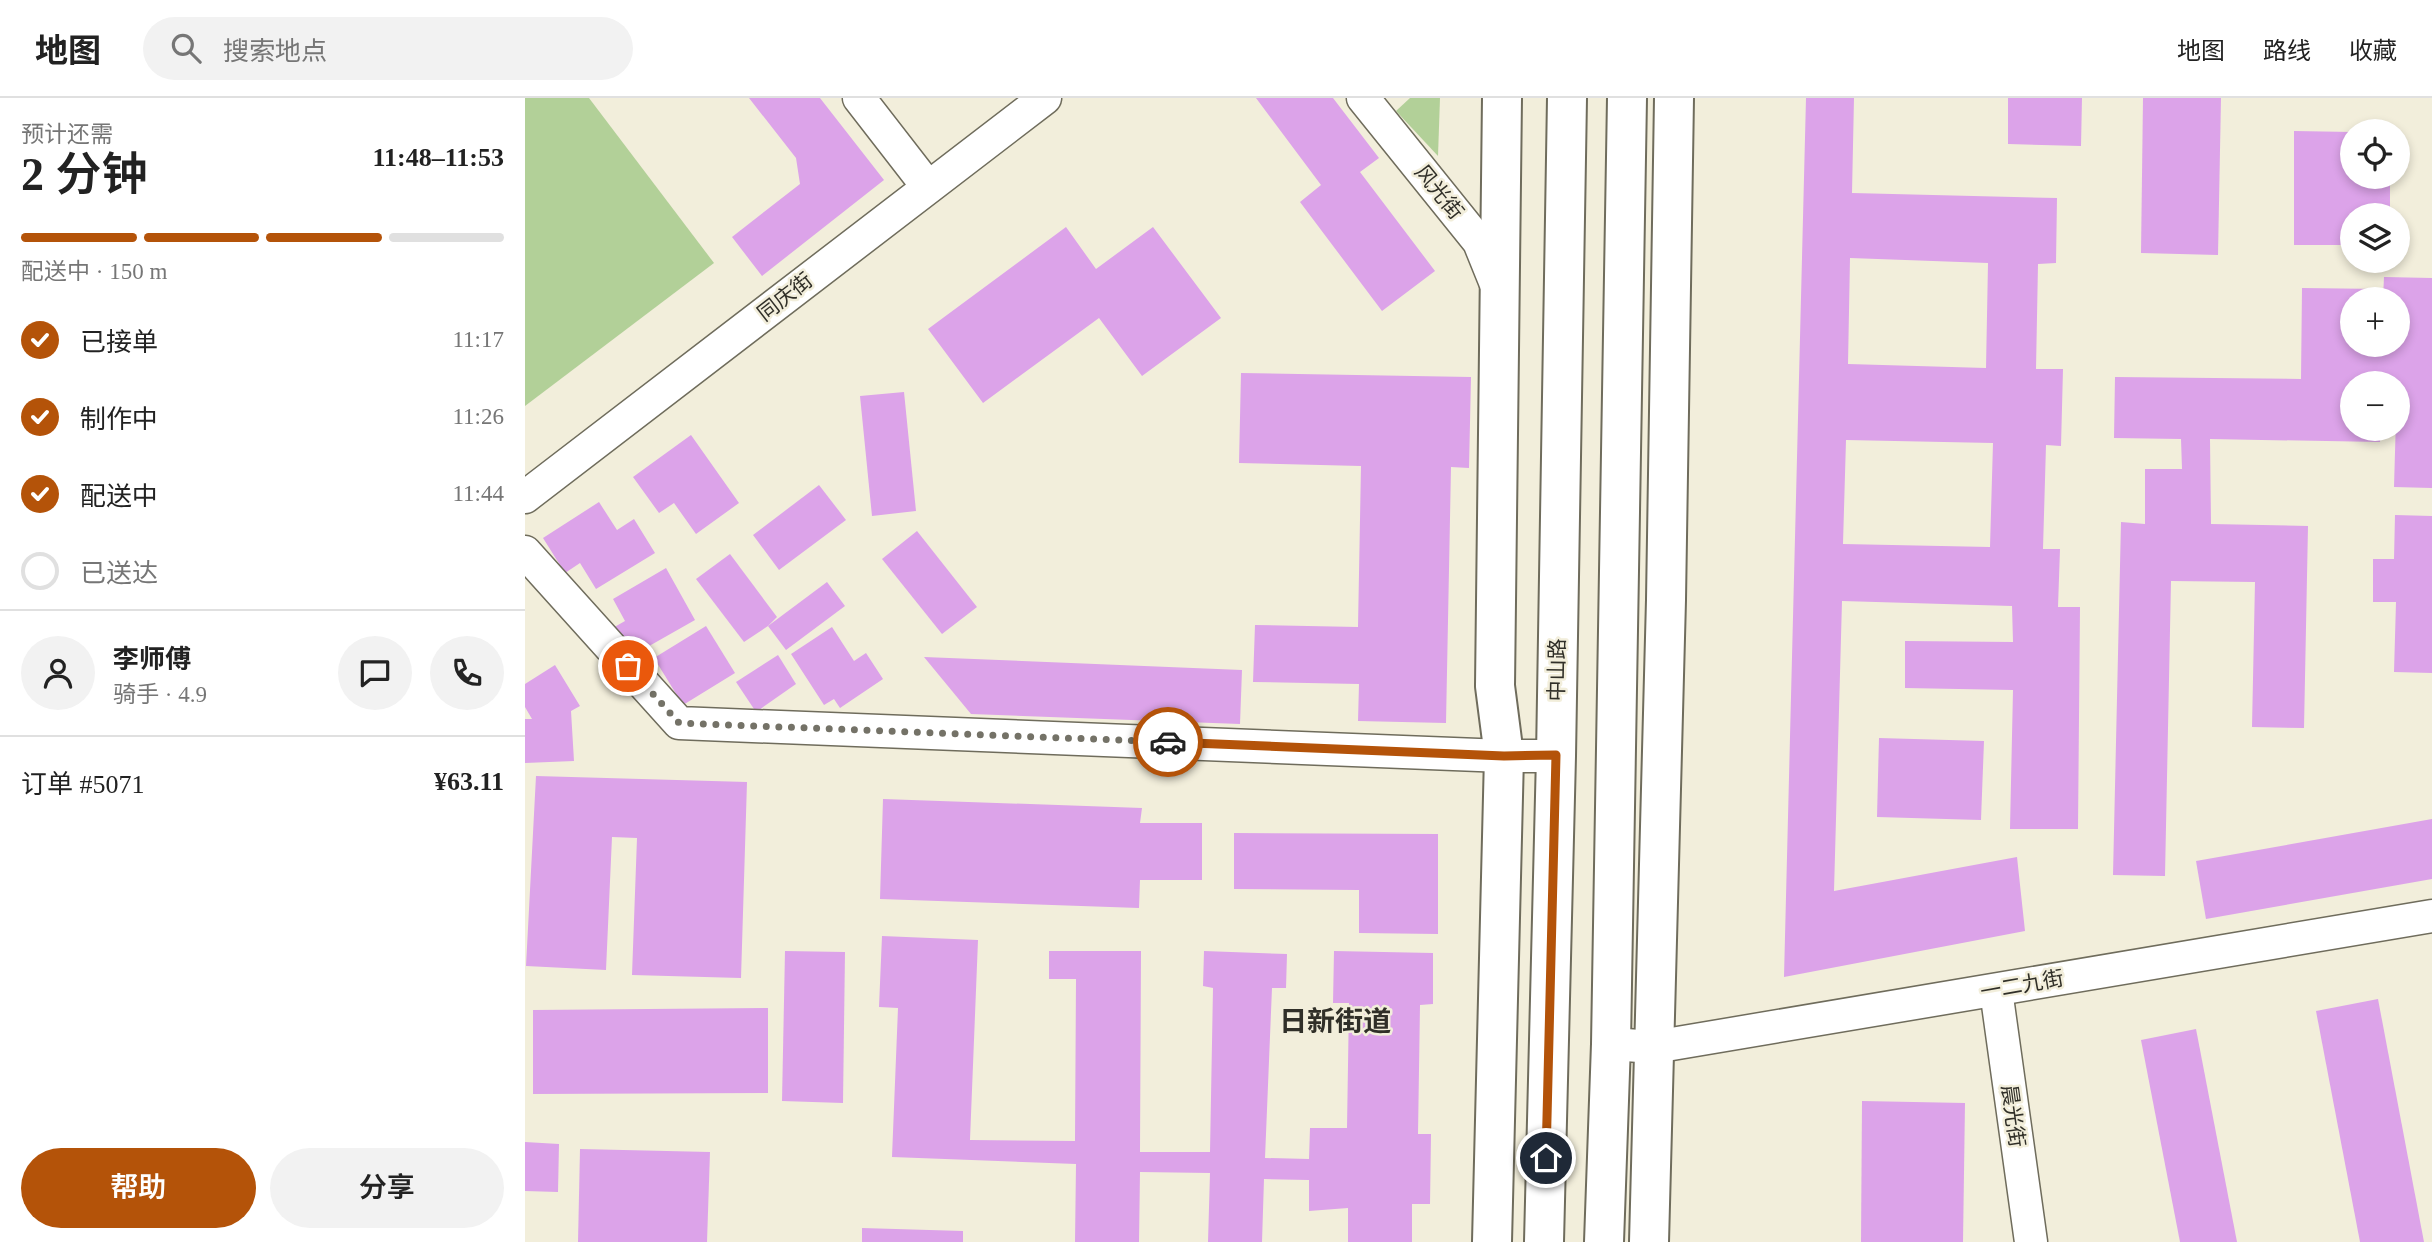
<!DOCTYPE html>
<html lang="zh">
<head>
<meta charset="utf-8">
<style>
  body { margin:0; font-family:"Times New Roman","Noto Sans SC",serif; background:#f2f2f2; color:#222; height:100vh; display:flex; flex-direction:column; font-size:26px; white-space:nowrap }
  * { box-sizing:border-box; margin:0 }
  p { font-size:23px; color:#767676 }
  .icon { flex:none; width:38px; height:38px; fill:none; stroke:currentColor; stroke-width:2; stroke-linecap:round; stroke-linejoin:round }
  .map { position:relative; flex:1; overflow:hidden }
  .side { display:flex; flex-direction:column; background:#fff; width:525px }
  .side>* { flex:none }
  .controls { position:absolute; left:1815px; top:21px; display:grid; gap:14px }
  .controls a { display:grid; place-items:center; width:70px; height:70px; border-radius:50%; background:#fff; box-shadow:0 4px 10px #0003; font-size:35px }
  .pin { position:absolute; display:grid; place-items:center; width:60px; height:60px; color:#fff; margin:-30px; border:4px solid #fff; border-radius:50%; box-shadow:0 2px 7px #0007 }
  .courier { position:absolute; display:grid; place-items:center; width:70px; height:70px; margin:-35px; border:5px solid #b45309; border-radius:50%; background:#fff; color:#222; box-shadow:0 2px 9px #0007 }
  .head em { font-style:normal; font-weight:600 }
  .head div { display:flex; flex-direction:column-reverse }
  .head { display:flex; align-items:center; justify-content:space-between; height:119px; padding:0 21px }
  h1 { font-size:46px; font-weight:600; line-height:52px }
  .bar { display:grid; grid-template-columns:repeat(4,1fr); gap:10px 7px; align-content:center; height:84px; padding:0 21px }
  .bar i { height:9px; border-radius:5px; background:#e0e0e0 }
  .bar .on { background:#b45309 }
  .bar p { grid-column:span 4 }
  .line { display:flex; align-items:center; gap:18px; padding:0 21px; border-top:2px solid #e0e0e0 }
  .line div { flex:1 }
  .round { display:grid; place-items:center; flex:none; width:74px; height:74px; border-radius:37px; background:#f2f2f2 }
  ol { padding:0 21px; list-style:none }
  li { display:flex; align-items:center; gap:21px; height:77px }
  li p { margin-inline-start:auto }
  li .icon { padding:7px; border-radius:50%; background:#b45309; color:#fff; stroke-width:4 }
  li:last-child { color:#767676 }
  li i { width:38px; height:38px; border:4px solid #e0e0e0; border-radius:50% }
  .cta { display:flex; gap:14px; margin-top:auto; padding:14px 21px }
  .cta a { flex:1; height:80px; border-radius:42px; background:#b45309; color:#fff; font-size:28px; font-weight:600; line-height:80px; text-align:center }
  .cta a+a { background:#f2f2f2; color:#222 }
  header { display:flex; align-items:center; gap:42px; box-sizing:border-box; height:98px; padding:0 35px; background:#fff; border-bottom:2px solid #e0e0e0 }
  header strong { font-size:33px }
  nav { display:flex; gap:38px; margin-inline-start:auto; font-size:24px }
  .search { width:490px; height:63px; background:#f2f2f2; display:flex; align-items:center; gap:18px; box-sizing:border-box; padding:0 24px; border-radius:38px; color:#767676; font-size:26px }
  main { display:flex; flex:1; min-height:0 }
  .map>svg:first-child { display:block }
</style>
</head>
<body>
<header>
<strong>地图</strong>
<div class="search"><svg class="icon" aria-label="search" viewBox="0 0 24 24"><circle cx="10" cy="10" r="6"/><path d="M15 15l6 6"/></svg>搜索地点</div>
<nav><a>地图</a><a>路线</a><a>收藏</a></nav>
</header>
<main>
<section class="side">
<div class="head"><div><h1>2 分钟</h1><p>预计还需</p></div><em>11:48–11:53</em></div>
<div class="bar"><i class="on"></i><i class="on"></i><i class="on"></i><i></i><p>配送中 · 150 m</p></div>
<ol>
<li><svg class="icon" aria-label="check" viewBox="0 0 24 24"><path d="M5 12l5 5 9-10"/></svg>已接单<p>11:17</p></li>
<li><svg class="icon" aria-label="check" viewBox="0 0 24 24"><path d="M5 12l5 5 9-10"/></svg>制作中<p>11:26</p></li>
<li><svg class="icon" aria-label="check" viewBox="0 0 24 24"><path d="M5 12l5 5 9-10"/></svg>配送中<p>11:44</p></li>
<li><i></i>已送达</li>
</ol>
<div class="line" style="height:126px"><a class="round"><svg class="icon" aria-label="person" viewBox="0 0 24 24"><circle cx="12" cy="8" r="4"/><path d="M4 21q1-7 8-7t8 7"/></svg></a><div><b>李师傅</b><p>骑手 · 4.9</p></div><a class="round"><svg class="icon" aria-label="chat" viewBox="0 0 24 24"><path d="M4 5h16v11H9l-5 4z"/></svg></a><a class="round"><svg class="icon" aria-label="phone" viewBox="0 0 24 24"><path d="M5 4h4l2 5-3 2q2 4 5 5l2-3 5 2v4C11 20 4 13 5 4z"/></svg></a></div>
<div class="line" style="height:91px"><div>订单 #5071</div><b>¥63.11</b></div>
<div class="cta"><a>帮助</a><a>分享</a></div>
</section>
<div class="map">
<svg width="1907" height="1144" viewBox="0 0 1907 1144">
  <rect width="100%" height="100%" fill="#f2eedb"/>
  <g fill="#b2d098">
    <polygon points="0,0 64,0 189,165 0,308"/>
    <polygon points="885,0 915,0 913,58 871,13"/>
  </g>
  <g fill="#dca3e9" fill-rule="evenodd">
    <polygon points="224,0 295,0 359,82 237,178 207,139 275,86 271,60"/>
    <polygon points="731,0 808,0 854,60 835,74 910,173 857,213 775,104 796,87"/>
    <path d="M1281,0H1329L1327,95L1532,100L1531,165L1513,166L1511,271H1538L1536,348L1521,347L1518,451H1535L1533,509H1555L1553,731H1485L1488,592L1380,590V543L1488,544L1487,508L1317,503L1309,793L1492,759L1500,833L1259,879ZM1325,160L1463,165L1461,270L1323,266ZM1321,342L1468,345L1465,449L1318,446Z"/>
    <polygon points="1483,0 1557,0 1556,48 1483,46"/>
    <polygon points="1618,0 1696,0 1693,157 1616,155"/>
    <polygon points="1769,33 1827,34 1827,79 1865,79 1865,117 1827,117 1827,147 1769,147"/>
    <polygon points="541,129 571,171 628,129 696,220 617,278 574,220 458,305 403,231"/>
    <polygon points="1859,179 1907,180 1907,390 1869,389 1872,285 1827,285 1827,331 1856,331 1855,344 1685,341 1686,426 1783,428 1779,630 1727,629 1730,484 1646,483 1640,778 1588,777 1596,424 1620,426 1620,371 1657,371 1656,341 1589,340 1590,279 1776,281 1777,190 1857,191 1857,201 1827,201 1827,247 1872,247 1872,201 1858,201"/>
    <polygon points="716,275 946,279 944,370 926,369 921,625 833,623 834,586 728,584 730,527 833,529 836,368 714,365"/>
    <polygon points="379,294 391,413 347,418 335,298"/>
    <polygon points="166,337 214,405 171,436 149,405 134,415 108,379"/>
    <polygon points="294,387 321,422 254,472 228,437"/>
    <polygon points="74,404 92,432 109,421 130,455 71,491 55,465 40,475 18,440"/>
    <polygon points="1870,417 1907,418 1907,575 1869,574 1871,504 1848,504 1848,461 1869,461"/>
    <polygon points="392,433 452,509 417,536 357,461"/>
    <polygon points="205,456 252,519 243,528 219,544 171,481"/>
    <polygon points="141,470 170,522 103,560 86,531 100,523 88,501"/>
    <polygon points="302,484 320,508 261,552 243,528"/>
    <polygon points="181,528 210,575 158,607 129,560"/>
    <polygon points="307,529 329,563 341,555 358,581 315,610 309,601 299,607 266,556"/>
    <polygon points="253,557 271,586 231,614 211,584"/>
    <polygon points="399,559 717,572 715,626 446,616"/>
    <polygon points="30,567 55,608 46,613 49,663 0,665 0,621 7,621 0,609 0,586"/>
    <polygon points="1354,640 1459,643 1456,722 1352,719"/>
    <polygon points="11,678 222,684 216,880 107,877 112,740 87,739 81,872 1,868"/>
    <polygon points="358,701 617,710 615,725 677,725 677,782 615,782 614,810 355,801"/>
    <polygon points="1907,721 1907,781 1681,821 1671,763"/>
    <polygon points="709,735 913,736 913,836 834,835 834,792 709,791"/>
    <polygon points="357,838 453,842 445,1042 550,1043 551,881 524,881 524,853 616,853 615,1054 685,1054 688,890 678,888 679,853 762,856 761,890 747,890 740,1060 784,1061 785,1030 822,1030 824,905 808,905 809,853 908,855 908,906 895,907 893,1036 906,1036 905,1106 887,1106 887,1144 823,1144 823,1110 784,1113 784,1082 739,1081 737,1144 683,1144 685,1075 615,1074 614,1144 550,1144 551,1066 367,1059 373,910 354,909"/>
    <polygon points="260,853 320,854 318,1005 257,1003"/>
    <polygon points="1853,901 1899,1144 1835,1144 1791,913"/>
    <polygon points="243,910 243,995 8,996 8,912"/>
    <polygon points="1671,931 1712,1144 1655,1144 1616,942"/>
    <polygon points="1337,1003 1440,1005 1438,1144 1336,1144"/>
    <polygon points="0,1044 34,1046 33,1094 0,1093"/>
    <polygon points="55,1051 185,1054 182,1144 53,1144"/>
    <polygon points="337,1130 438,1133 438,1144 337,1144"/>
  </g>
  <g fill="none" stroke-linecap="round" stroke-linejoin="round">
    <defs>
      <g id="minor">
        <polyline points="334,0 403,89"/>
        <polyline points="838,0 954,144 971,186"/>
        <polyline points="0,399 520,0"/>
        <polyline points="0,454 154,625 979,658 1031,658"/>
        <polyline points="1471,892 1506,1144"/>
        <polyline points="1086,946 1129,949 1907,818"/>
      </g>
      <g id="primary">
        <polyline points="967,1144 979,658 970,588 977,0"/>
        <polyline points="1019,1144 1031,658 1042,0"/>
        <polyline points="1079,1144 1086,946 1102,0"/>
        <polyline points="1124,1144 1141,502 1149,0"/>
      </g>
    </defs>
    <use href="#minor" stroke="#6f6c5c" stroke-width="35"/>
    <use href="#primary" stroke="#6f6c5c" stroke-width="42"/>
    <use href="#minor" stroke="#fff" stroke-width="32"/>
    <use href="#primary" stroke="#fff" stroke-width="38"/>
  </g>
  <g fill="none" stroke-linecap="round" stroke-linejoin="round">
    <polyline stroke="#747267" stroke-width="7" stroke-dasharray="0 12.6" points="103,568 154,625 643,644"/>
    <polyline stroke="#b45309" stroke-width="9" points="643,644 979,658 1031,657 1021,1060"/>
  </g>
  <g text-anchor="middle" stroke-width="5" stroke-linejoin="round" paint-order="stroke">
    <g font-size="21" fill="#302f28" stroke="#f2eedb">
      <text transform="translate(914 94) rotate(51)" y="7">风光街</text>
      <text transform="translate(260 199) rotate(-38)" y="7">同庆街</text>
      <text transform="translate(1032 572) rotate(-89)" y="7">中山路</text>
      <text transform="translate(1497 887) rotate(-10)" y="7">一二九街</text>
      <text transform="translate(1488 1018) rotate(82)" y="7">晨光街</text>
    </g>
    <g font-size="28" font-weight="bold" fill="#302f28" stroke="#f2eedb">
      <text x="810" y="933">日新街道</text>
    </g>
  </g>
</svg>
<div class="controls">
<a><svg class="icon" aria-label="locate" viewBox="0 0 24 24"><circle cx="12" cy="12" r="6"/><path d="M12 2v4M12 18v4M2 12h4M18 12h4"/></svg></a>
<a><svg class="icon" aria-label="layers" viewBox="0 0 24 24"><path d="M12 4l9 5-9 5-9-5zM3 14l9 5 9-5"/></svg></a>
<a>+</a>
<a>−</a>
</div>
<div class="pin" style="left:103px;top:568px;background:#ea580c"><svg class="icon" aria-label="bag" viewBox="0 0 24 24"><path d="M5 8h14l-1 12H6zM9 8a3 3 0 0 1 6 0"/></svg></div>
<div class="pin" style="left:1021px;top:1060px;background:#1f2937"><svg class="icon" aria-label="home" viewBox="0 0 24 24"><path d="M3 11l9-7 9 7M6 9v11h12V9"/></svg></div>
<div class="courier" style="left:643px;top:644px"><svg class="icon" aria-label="car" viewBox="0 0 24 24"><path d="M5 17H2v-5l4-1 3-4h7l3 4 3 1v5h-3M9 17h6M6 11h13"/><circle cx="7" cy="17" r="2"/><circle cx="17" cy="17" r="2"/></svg></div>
</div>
</main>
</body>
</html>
